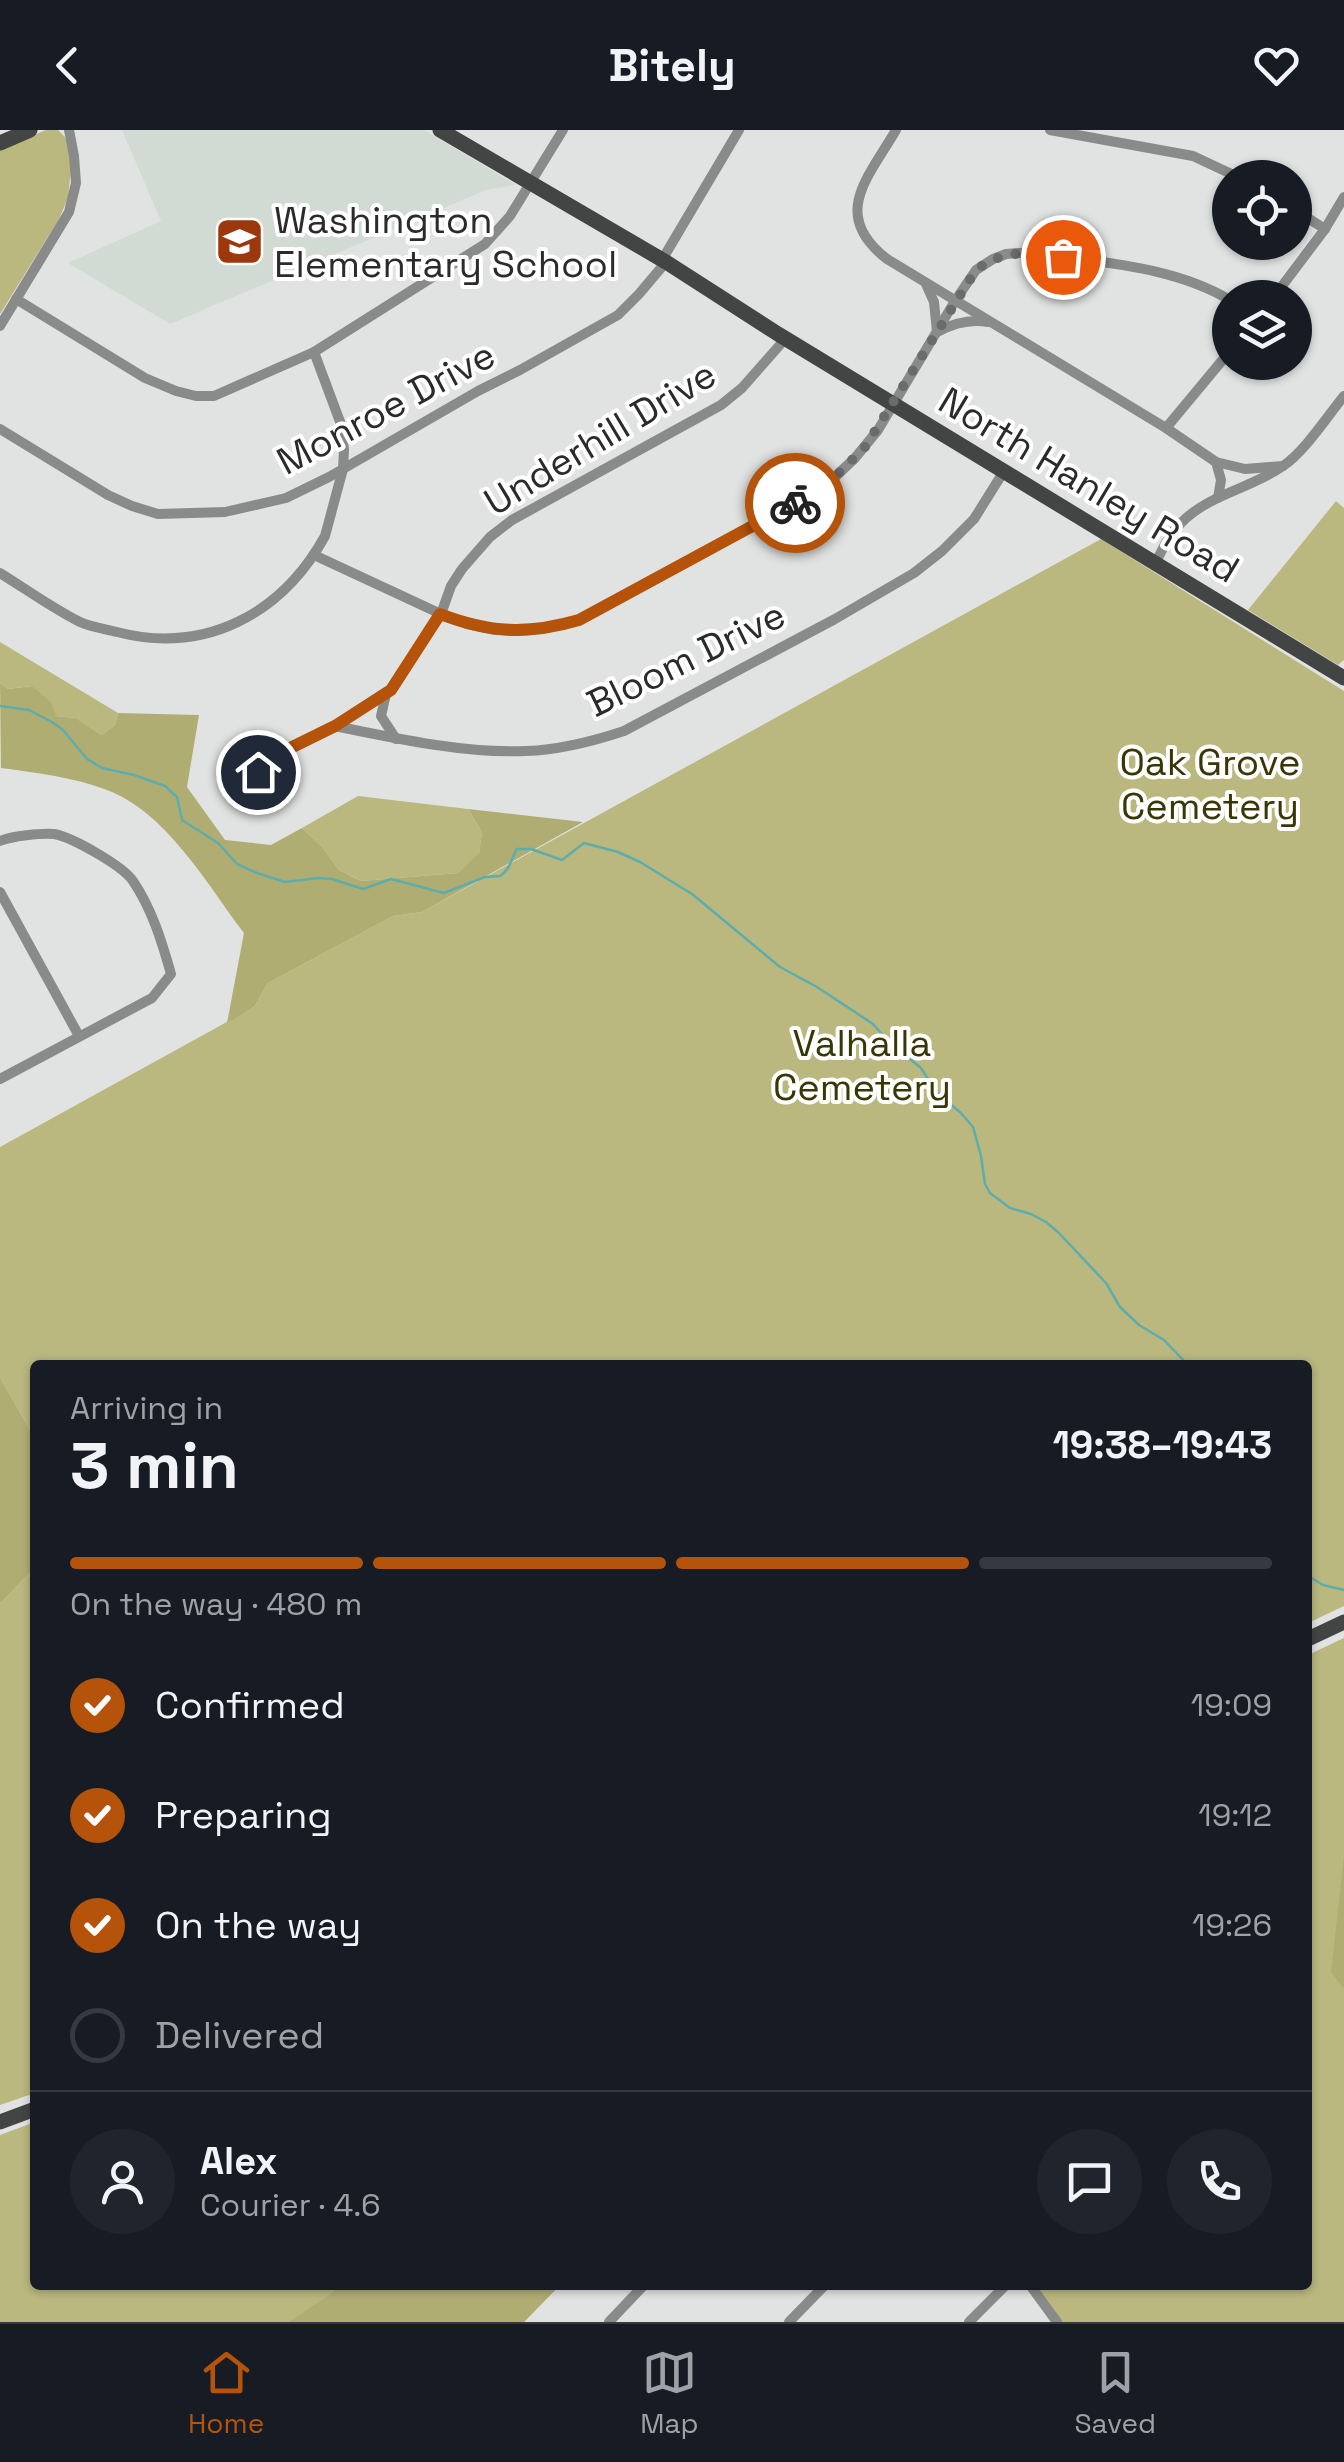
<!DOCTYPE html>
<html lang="en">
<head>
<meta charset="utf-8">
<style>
  body { margin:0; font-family:"Space Grotesk",sans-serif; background:#20242c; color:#f1f3f6; height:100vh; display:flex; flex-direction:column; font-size:38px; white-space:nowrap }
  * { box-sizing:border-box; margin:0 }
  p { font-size:32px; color:#9ea1a6 }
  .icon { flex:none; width:55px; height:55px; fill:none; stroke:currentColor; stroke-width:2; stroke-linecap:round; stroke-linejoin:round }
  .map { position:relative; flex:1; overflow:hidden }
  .drawer { position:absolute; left:30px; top:1230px; width:1282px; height:930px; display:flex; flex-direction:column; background:#171b24; border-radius:10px; box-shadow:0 2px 8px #0004 }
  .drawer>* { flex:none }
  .tools { position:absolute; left:1212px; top:30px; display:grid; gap:20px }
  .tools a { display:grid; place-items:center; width:100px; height:100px; border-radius:50%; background:#171b24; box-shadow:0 2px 8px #0004; font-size:50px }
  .pin { position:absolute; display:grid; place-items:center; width:85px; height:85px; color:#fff; margin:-42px; border:5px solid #fff; border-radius:50%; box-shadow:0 2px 10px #0007 }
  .courier { position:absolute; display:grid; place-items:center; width:100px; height:100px; margin:-50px; border:8px solid #b45309; border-radius:50%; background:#fff; color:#222; box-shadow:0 2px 12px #0007 }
  .overview em { font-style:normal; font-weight:700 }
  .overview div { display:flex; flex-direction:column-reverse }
  .overview { display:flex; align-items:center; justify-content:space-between; height:170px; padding:0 40px }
  h1 { font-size:65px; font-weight:700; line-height:75px }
  .bar { display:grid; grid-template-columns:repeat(4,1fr); gap:15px 10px; align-content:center; height:120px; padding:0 40px }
  .bar i { height:12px; border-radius:8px; background:#363941 }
  .bar .selected { background:#b45309 }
  .bar p { grid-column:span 4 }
  .line { display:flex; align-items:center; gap:25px; padding:0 40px; border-top:2px solid #363941 }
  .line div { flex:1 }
  .round { display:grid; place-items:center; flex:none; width:105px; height:105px; border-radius:52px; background:#20242c }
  ol { padding:0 40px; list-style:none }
  li { display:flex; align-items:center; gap:30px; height:110px }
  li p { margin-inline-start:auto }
  li .icon { padding:10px; border-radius:50%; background:#b45309; color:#fff; stroke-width:4 }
  li:last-child { color:#9ea1a6 }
  li i { width:55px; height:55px; border:5px solid #363941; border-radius:50% }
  header { display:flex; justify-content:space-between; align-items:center; height:130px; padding:0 40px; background:#171b24; font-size:45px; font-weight:700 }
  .tabs { display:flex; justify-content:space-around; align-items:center; height:140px; border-top:2px solid #363941; background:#171b24; font-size:28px; color:#9ea1a6 }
  .tabs a { display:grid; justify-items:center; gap:5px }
  .tabs .selected { color:#b45309 }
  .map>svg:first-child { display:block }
</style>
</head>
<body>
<header><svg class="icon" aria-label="back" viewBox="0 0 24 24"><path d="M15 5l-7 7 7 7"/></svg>Bitely<svg class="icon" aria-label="heart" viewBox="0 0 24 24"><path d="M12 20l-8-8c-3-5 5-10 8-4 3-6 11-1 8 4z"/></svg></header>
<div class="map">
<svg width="1344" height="2192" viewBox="0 0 1344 2192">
  <rect width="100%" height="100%" fill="#e0e3e1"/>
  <polygon fill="#d2dbd3" points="122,0 424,0 516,55 486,60 170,194 68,133 161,91"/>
  <g fill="#bab87f">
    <polygon points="46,0 58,0 65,7 70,24 71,38 68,68 59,89 0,184 0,20"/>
    <polygon points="1336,371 1344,378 1344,530 1338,535 1248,480"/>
    <polygon points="1101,409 1344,561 1344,1476 1308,1493 1308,1235 35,1235 35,1309 0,1247 0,1017 254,877 268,853 393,786 422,782"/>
    <polygon points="0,512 118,583 115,595 102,605 76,588 56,586 32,556 8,559 0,553"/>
    <polygon points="358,666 468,679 482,702 479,724 458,743 361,751 339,740 322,717 302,698"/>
    <polygon points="35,1437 35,1963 0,1975 0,1474"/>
    <polygon points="1344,1508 1344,2192 1062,2192 1034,2155 1308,2155 1308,1525"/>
    <polygon points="35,1992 35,2155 560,2155 524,2192 0,2192 0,2005"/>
  </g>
  <g fill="#b0ad73">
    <path d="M0,553L8,559L32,556L51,572L56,586L76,588L102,605L115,595L118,583L199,585L187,657L225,710L271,715L302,698L322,717L339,740L361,751L458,743L479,723L482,702L468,679L583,692L422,782L393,786L268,853L254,877L227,893L244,803C207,754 166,682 107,660C73,647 37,643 1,638Z"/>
    <polygon points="0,1247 35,1309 35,1437 0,1474"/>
    <polygon points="1344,1725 1344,1859 1331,1842"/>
    <polygon points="338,2155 560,2155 524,2192 289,2192 332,2163"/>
  </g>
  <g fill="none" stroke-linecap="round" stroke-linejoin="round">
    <g stroke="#5eadac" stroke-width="2.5">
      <path d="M0,576L29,580L52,592L63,600L87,629L102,638L134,645L165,656L177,667L182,690L218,713L237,734L257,743L285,752L318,748L332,749L363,759L391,749L444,763L485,747L500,746C510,740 511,729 517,719H531L562,730L584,713L618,722L640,732L692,764L780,837L817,857L873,894L887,910L921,938L937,963L961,983L973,997L981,1026L985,1054L990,1063L1010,1078L1031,1084L1046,1092L1058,1102L1106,1153L1120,1177L1139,1195L1164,1210L1188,1235"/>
      <polyline points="1308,1446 1323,1455 1344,1460"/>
    </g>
    <g stroke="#898b8a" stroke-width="10">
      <path d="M896,0C868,48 830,85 887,129L1166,298L1216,332L1245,339L1283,336"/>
      <polyline points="1050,0 1193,26 1240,48"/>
      <polyline points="1295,80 1325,99"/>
      <polyline points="662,130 739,0"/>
      <path d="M926,154L934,172L937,202C952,194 971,189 988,192"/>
      <polyline points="1273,168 1325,99 1344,67"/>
      <polyline points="16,169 145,248 176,261 196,266 214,266 314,222 485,114 510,86 563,0"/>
      <polyline points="0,196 69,82 76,53 74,26 69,0"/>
      <polyline points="1166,298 1230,221"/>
      <polyline points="0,299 108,365 132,376 158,384 225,382 286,368 329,347 478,261 520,240 618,185 639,164 666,132"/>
      <polyline points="1216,332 1221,350 1218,368"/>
      <path d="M314,425L441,484L467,494L495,500L517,501L544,499L579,490L800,370L836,346L855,328L878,300L955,171L976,140L993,129L1006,124L1032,122C1099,133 1171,135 1230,170"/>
      <path d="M1156,432C1163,418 1170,403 1181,393C1209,364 1250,359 1283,336C1305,321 1326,288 1344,266"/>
      <path d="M0,443C26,459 52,478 80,492C91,497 105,499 117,502C205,525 282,484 325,406L343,339L344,320L342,297L314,222"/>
      <polyline points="386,564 381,586 396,609"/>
      <path d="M335,596C393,608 467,624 526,621C558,620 594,611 624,601L835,489L914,443L942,421L974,389L1004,341"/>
      <circle cx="261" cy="632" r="10"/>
      <polyline points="270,628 335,596 391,559 441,484 451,456 462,439 490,407 512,390 721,275 742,258 786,208"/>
      <path d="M0,711C12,706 41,703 54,704C72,707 123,736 133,751C152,779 162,812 171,844L152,868L0,949"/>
      <polyline points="0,762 79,906"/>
      <polyline points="1030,2155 1057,2192"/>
      <polyline points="609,2192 644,2155"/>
      <polyline points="789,2192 825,2155"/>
      <polyline points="969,2192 1006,2155"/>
    </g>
    <g stroke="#434544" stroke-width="15">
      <polyline points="440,0 666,132 778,204 1344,548"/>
      <polyline points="0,13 30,0"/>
      <polyline points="1308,1509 1344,1492"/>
      <polyline points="0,1992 35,1979"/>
    </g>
  </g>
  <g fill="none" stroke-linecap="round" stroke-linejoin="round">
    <path stroke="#6a6b6a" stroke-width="10" stroke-dasharray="0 18" d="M795,373L836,346L865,317L976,140C1004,119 1030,122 1063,127"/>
    <path stroke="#b45309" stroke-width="12" d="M258,642L269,639L271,634L270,628L335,596L391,560L440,484C490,503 527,505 579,490L795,373"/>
  </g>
  <defs>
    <symbol id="school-square" viewBox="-11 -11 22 22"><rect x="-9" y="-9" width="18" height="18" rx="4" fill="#9d370c" stroke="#fff"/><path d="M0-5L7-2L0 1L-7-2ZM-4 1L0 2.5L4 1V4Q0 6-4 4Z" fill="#fff"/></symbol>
  </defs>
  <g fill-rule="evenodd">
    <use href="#school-square" x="212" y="84" width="55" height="55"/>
  </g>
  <g text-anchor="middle" stroke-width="8" stroke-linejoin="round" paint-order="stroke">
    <g font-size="38" fill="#2a2b2a" stroke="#fff" text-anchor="start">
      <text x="274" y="103">Washington<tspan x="274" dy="44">Elementary School</tspan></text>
    </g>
    <g font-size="38" fill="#2a2b2a" stroke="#fff">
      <text transform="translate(386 278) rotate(-28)" y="13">Monroe Drive</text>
      <text transform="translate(600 308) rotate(-31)" y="13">Underhill Drive</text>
      <text transform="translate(1089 355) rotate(31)" y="13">North Hanley Road</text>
      <text transform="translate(686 529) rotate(-26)" y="13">Bloom Drive</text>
    </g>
    <g font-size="38" fill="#3a3707" stroke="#fff">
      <text x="1210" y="645">Oak Grove<tspan x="1210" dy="44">Cemetery</tspan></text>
      <text x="862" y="926">Valhalla<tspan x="862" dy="44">Cemetery</tspan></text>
    </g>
  </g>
</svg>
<div class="tools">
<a><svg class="icon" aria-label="locate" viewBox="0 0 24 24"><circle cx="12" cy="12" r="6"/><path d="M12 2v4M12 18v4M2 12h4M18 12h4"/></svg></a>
<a><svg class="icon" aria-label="layers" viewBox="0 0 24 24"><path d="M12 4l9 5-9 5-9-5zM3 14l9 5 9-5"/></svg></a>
</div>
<div class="pin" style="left:1063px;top:127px;background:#ea580c"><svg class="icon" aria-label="bag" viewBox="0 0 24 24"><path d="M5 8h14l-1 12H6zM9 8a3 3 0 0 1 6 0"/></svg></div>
<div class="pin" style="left:258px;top:642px;background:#1f2937"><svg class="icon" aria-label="home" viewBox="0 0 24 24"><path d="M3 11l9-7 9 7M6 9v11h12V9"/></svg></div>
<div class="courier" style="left:795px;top:373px"><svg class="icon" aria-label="bike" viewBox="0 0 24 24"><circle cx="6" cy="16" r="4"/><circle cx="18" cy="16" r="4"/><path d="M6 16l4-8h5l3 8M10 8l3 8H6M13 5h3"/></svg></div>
<section class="drawer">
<div class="overview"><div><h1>3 min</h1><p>Arriving in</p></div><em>19:38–19:43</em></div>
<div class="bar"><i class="selected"></i><i class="selected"></i><i class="selected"></i><i></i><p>On the way · 480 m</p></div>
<ol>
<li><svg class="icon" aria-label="check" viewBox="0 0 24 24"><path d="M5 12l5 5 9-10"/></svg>Confirmed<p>19:09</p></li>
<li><svg class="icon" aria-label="check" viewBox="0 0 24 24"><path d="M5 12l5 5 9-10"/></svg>Preparing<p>19:12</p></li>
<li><svg class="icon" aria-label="check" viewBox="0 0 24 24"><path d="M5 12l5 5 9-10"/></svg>On the way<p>19:26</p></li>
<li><i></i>Delivered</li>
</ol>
<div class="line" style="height:180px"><a class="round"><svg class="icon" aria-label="person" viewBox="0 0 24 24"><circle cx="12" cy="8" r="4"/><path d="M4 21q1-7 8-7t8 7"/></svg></a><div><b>Alex</b><p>Courier · 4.6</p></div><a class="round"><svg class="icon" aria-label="chat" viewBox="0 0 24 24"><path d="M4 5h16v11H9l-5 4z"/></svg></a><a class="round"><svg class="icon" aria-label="phone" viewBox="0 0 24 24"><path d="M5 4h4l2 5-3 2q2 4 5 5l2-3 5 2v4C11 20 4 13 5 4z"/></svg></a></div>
</section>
</div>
<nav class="tabs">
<a class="selected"><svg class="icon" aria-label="home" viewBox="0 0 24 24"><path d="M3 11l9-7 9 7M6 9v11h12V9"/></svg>Home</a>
<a><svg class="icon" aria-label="map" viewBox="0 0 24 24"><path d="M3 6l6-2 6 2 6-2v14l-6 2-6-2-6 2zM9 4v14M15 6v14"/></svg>Map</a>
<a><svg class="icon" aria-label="saved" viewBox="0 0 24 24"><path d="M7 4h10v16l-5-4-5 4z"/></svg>Saved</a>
</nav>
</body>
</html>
